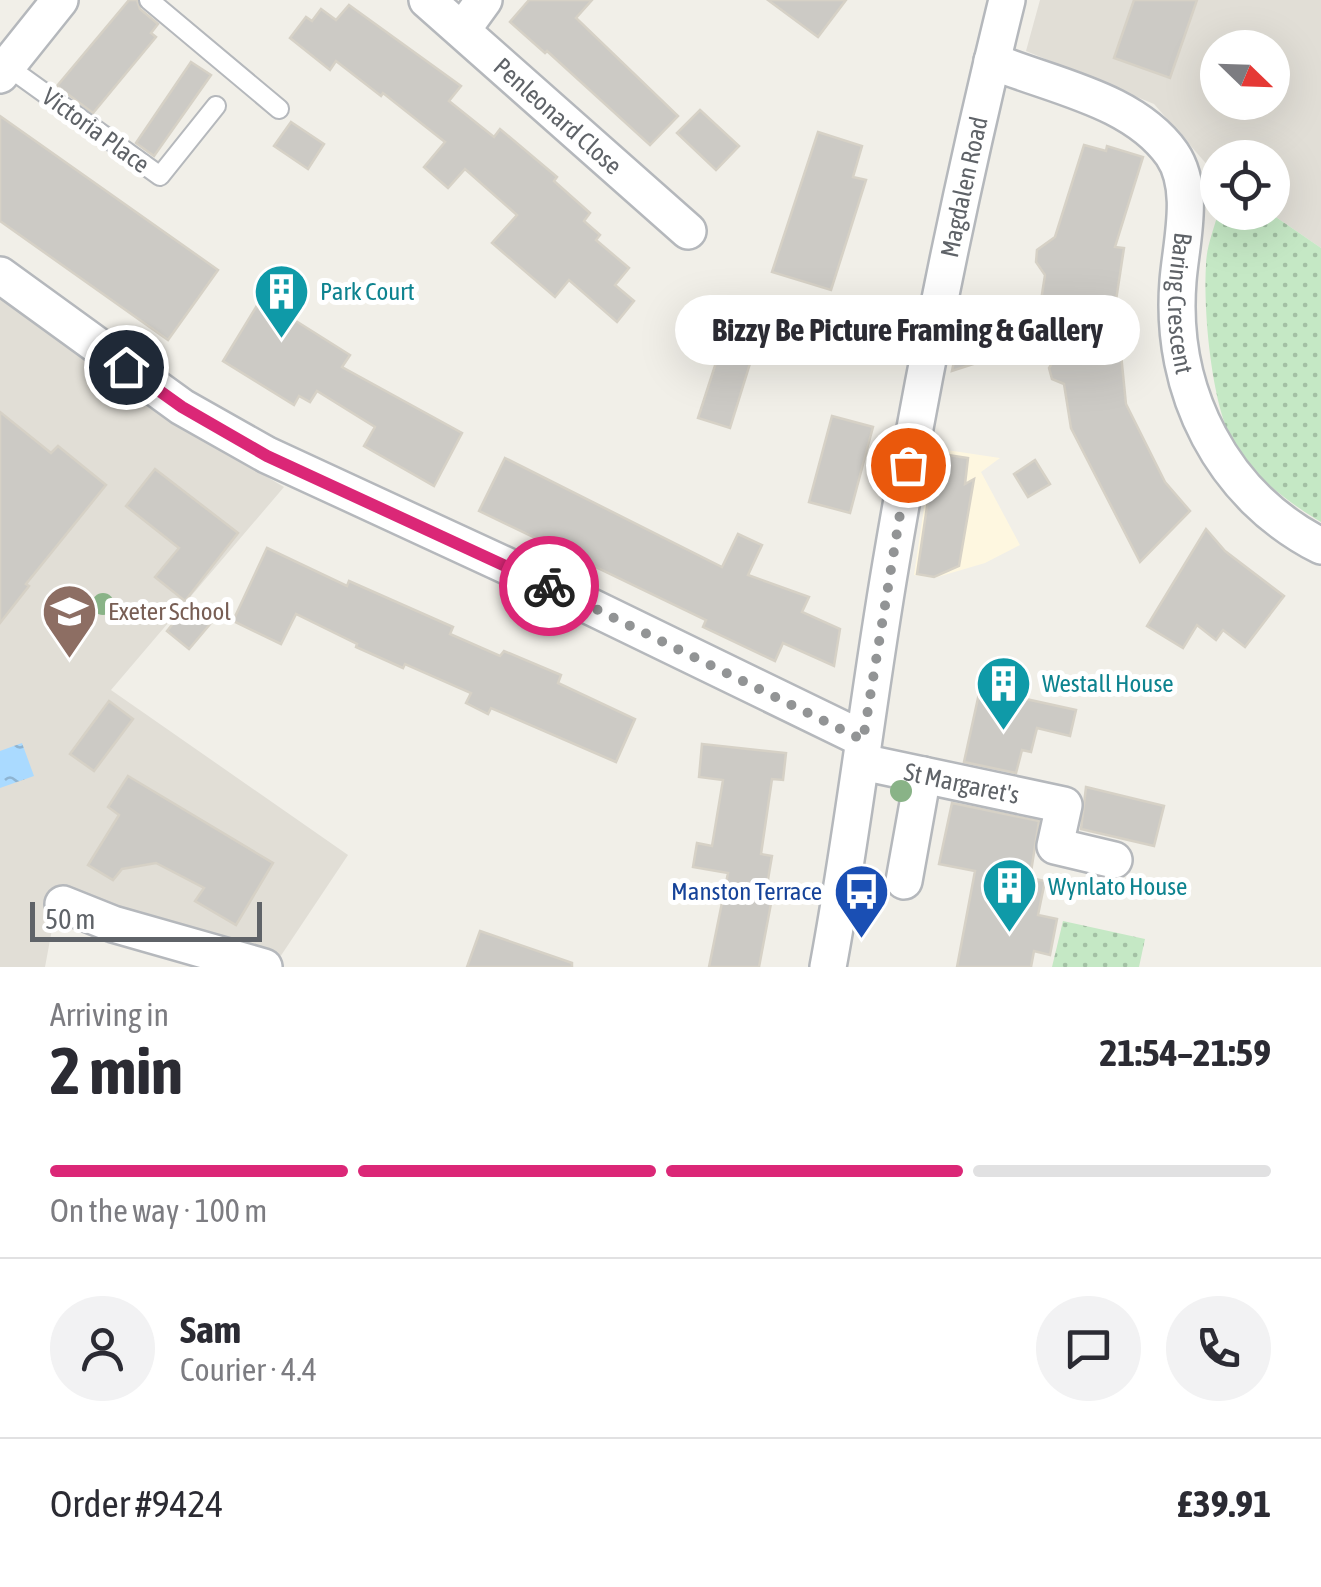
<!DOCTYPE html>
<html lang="en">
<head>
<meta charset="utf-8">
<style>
  body { margin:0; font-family:"Asap Condensed",sans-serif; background:#f2f2f3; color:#2b2b33; height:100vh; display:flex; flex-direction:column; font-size:38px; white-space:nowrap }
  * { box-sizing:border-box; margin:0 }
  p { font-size:32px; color:#7c7c81 }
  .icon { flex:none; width:55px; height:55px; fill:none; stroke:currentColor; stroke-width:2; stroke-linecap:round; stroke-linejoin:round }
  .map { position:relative; height:967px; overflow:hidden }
  .sheet { display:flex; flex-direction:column; background:#fff; flex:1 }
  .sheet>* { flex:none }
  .needle { width:65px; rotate:113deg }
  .fabs { position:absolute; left:1200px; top:30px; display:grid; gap:20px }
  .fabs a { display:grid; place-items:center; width:90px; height:90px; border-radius:50%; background:#fff; box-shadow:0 10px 40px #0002; font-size:50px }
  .scale { position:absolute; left:30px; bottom:25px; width:232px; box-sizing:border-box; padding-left:10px; border:5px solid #5f6368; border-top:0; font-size:28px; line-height:35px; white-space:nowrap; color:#5f6368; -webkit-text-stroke:8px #fff; paint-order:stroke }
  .pin { position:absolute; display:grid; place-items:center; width:85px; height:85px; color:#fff; margin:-42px; border:5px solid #fff; border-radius:50%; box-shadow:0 2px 10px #0007 }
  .courier { position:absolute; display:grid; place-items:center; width:100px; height:100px; margin:-50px; border:8px solid #db2777; border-radius:50%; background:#fff; color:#222; box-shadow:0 2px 12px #0007 }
  .bubble { position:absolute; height:70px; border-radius:35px; background:#fff; box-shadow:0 10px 40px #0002; font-size:32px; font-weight:700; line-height:70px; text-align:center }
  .summary em { font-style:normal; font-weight:700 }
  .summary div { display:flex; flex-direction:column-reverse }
  .summary { display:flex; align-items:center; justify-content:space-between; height:170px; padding:0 50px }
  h1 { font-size:65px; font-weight:700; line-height:75px }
  .bar { display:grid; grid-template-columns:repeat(4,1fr); gap:15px 10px; align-content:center; height:120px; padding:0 50px }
  .bar i { height:12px; border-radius:8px; background:#e1e1e2 }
  .bar .selected { background:#db2777 }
  .bar p { grid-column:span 4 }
  .line { display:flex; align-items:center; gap:25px; padding:0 50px; border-top:2px solid #e1e1e2 }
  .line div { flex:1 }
  .round { display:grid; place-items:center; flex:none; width:105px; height:105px; border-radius:52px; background:#f2f2f3 }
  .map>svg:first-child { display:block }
</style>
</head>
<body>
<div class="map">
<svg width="1321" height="967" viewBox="0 0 1321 967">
  <defs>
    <pattern id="grass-dots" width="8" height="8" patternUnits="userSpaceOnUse" patternTransform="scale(2.5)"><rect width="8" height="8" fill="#c5e8c5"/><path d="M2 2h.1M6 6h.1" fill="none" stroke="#a3c0a4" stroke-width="1.8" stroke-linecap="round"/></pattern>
    <pattern id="water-ripples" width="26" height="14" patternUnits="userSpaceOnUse" patternTransform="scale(2.5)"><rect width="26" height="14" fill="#aadaff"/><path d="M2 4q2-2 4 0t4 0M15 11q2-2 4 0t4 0" fill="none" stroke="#8eb4d2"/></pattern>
  </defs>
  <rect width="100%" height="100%" fill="#f1efe8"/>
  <polygon fill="#fef7e0" points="933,448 1000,458 981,472 1020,545 985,563 934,578 914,575"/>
  <g fill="#e1ded6" fill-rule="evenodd">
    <path d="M1040,0H1321V248L1270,213L1272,212V158H1218L1217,176L1154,104L1026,51ZM1218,48H1272V102H1218Z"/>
    <polygon points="0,295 140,402 284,487 111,690 348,855 274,966 71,892 53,924 45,967 0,967"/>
  </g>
  <g fill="url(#grass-dots)">
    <path d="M1218,213H1270L1321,248V522C1295,507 1256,478 1239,453C1212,416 1203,312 1206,265C1206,248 1214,229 1218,213Z"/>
    <polygon points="1063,921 1145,939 1139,967 1052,967"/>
  </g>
  <polygon fill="url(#water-ripples)" points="22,743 34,776 0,788 0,751"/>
  <g fill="#cccac5" stroke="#d6d1c6" stroke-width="2.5">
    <polygon points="129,0 137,0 140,9 158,24 151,33 156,37 93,113 57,86"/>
    <polygon points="529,0 592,0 576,18 678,116 650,145 547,51 545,53 510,22"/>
    <polygon points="768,0 846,0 818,37"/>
    <polygon points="1134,0 1197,0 1170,78 1114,58"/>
    <polygon points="349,5 461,86 449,101 494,137 500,129 557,177 554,181 590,213 584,221 600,235 596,240 629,268 615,285 634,301 617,322 569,280 555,297 492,243 517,215 465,169 448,188 424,167 445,142 383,93 381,96 336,61 330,70 290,38 306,17 312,21 321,9 336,20"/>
    <polygon points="191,62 211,75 154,156 136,143"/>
    <polygon points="700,110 739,146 716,170 677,133"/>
    <polygon points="0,116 218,270 168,340 0,221"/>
    <polygon points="291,122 324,144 308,169 274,146"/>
    <polygon points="818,132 862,146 853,177 866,180 831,290 772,272"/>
    <polygon points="1084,145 1106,151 1107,146 1143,157 1115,247 1124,248 1109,346 1120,344 1126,404 1165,482 1190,511 1140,562 1071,428 1064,384 1052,379 1049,368 1073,332 1037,326 1045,275 1036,262 1037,250 1055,237"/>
    <polygon points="261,299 350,355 342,367 462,433 434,486 364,446 375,427 317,391 310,402 299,396 294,405 223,361"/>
    <polygon points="961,328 998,336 992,358 952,371"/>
    <polygon points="721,347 752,357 730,428 698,418"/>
    <polygon points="0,412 51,453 58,446 106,485 26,584 29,586 0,623"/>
    <polygon points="832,416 873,427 850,513 809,502"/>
    <polygon points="935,453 968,458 965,484 974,479 959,566 934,577 917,574"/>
    <polygon points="505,458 722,567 738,534 762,545 748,575 809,597 802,612 840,629 834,666 783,643 775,661 703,627 706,620 479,511"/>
    <polygon points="1035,460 1050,484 1028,497 1014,474"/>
    <polygon points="155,469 238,533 185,601 155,577 179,548 126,506"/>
    <polygon points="1206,529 1225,551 1284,596 1245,647 1223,630 1216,640 1197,625 1183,648 1147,626"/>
    <polygon points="267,548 347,586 349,581 453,627 450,634 500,656 504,651 561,675 558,683 635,719 616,762 491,708 488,714 466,703 471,693 405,664 403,668 356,647 357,644 296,614 281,644 233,621"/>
    <polygon points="188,605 211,623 189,649 167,631"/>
    <polygon points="980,689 1076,710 1070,736 1037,728 1031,752 1022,750 1016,773 964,762"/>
    <polygon points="109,701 133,719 94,771 70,754"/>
    <polygon points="702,744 786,753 783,780 772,779 761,854 772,856 766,891 773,893 759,967 709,967 728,873 693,867 697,843 712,846 723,780 699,777"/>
    <polygon points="128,776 273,863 236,925 195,901 204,888 156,863 122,869 113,880 88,865 119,815 108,807"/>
    <polygon points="1086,787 1164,806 1154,846 1081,829"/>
    <polygon points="952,803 1039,821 1030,878 1045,881 1038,915 1057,919 1050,955 1034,951 1031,967 957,967 975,871 939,864"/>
    <polygon points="480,931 572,963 572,967 467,967"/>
  </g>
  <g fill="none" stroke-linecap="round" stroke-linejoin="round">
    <defs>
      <g id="lane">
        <polyline points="149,0 279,109"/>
        <polyline points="7,66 160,176 216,106"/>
      </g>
      <g id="street">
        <path id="s1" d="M427,0L688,231"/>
        <polyline points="463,29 484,0"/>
        <path id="s2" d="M992,61C1052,86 1133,99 1172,154C1196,189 1181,242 1178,281C1169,391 1222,496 1321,546"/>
        <polyline points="0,75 60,0"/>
        <polyline points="0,275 182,407 267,455 505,565 863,739"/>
        <path id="s3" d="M862,762L1064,805L1055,846L1114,860"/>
        <polyline points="904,881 923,775"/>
        <polyline points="63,904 113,924 264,967"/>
        <path id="s4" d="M828,967C853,833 868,698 891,563C923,374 961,186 1007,0"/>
      </g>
    </defs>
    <use href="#lane" stroke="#b5b8bc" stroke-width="22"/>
    <use href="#street" stroke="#b5b8bc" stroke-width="40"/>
    <use href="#lane" stroke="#fff" stroke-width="18"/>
    <use href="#street" stroke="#fff" stroke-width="35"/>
  </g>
  <g fill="#89b387">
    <circle cx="103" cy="604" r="11"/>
    <circle cx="901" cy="791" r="11"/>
  </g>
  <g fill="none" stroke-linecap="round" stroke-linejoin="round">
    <polyline stroke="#929495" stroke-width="10" stroke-dasharray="0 18" points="549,586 863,740 908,465"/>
    <polyline stroke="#db2777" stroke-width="12" points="126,367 182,407 267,456 549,586"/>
  </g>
  <defs>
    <symbol id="building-pin" viewBox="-11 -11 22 30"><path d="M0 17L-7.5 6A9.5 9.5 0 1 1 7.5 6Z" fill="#0f9aa8" stroke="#fff"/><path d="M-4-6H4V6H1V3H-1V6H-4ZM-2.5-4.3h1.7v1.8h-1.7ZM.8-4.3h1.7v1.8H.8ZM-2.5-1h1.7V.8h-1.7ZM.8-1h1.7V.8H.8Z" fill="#fff"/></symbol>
    <symbol id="school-pin" viewBox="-11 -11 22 30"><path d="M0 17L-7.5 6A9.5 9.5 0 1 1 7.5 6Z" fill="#8d6e63" stroke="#fff"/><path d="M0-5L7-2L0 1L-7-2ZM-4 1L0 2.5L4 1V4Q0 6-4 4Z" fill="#fff"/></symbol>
    <symbol id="bus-pin" viewBox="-11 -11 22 30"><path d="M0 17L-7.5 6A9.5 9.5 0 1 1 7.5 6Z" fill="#1a4fb4" stroke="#fff"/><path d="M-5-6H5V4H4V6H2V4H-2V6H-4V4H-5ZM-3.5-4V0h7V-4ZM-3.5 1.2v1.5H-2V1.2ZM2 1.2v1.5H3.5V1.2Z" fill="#fff"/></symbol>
  </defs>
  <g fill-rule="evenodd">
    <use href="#building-pin" x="250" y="260" width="63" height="86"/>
    <use href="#school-pin" x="38" y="580" width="63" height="86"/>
    <use href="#building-pin" x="972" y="652" width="63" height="86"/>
    <use href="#building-pin" x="978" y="854" width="63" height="86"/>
    <use href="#bus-pin" x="830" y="860" width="63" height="86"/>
  </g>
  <g text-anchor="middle" stroke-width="10" stroke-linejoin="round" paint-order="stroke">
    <g font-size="25" fill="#5f6368" stroke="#fff">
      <text dy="9" stroke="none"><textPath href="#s1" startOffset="175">Penleonard Close</textPath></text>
      <text transform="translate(96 130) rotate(36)" y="9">Victoria Place</text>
      <text dy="9" stroke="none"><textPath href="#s4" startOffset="792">Magdalen Road</textPath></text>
      <text dy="9" stroke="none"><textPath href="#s2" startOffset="358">Baring Crescent</textPath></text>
      <text dy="9" stroke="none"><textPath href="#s3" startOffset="102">St Margaret's</textPath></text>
    </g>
    <g font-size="25" fill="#0d838f" stroke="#fff" text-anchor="start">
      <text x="320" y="300">Park Court</text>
      <text x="1042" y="692">Westall House</text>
      <text x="1048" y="895">Wynlato House</text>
    </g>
    <g font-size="25" fill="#785e54" stroke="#fff" text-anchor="start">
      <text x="108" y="620">Exeter School</text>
    </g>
    <g font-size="25" fill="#164399" stroke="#fff" text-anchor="end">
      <text x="822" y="900">Manston Terrace</text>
    </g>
  </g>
</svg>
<div class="fabs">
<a><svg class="needle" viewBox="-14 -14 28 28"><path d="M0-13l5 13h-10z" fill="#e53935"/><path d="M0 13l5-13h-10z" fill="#7c7c81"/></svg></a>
<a><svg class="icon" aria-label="locate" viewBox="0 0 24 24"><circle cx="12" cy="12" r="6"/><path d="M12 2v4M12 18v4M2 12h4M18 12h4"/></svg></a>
</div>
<div class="scale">50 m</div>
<div class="pin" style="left:908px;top:465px;background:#ea580c"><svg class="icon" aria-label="bag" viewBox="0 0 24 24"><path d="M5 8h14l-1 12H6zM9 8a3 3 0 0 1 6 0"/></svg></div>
<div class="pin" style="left:126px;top:367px;background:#1f2937"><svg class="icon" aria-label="home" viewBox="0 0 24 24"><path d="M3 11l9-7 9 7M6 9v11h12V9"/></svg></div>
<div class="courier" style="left:549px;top:586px"><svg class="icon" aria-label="bike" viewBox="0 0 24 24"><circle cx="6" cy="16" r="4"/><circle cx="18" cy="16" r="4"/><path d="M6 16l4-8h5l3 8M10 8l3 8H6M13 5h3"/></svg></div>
<div class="bubble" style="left:675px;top:295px;width:465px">Bizzy Be Picture Framing &amp; Gallery</div>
</div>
<section class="sheet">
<div class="summary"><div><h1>2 min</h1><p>Arriving in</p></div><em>21:54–21:59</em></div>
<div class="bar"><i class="selected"></i><i class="selected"></i><i class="selected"></i><i></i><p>On the way · 100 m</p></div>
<div class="line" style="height:180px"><a class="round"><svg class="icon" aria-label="person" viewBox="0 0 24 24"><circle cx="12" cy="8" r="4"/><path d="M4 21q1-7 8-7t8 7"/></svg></a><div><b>Sam</b><p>Courier · 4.4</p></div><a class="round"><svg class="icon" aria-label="chat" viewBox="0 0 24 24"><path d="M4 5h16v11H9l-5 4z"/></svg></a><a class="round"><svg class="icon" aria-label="phone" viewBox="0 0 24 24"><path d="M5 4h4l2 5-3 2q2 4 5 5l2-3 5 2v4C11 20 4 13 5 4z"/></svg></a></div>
<div class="line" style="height:130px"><div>Order #9424</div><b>£39.91</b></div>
</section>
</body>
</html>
